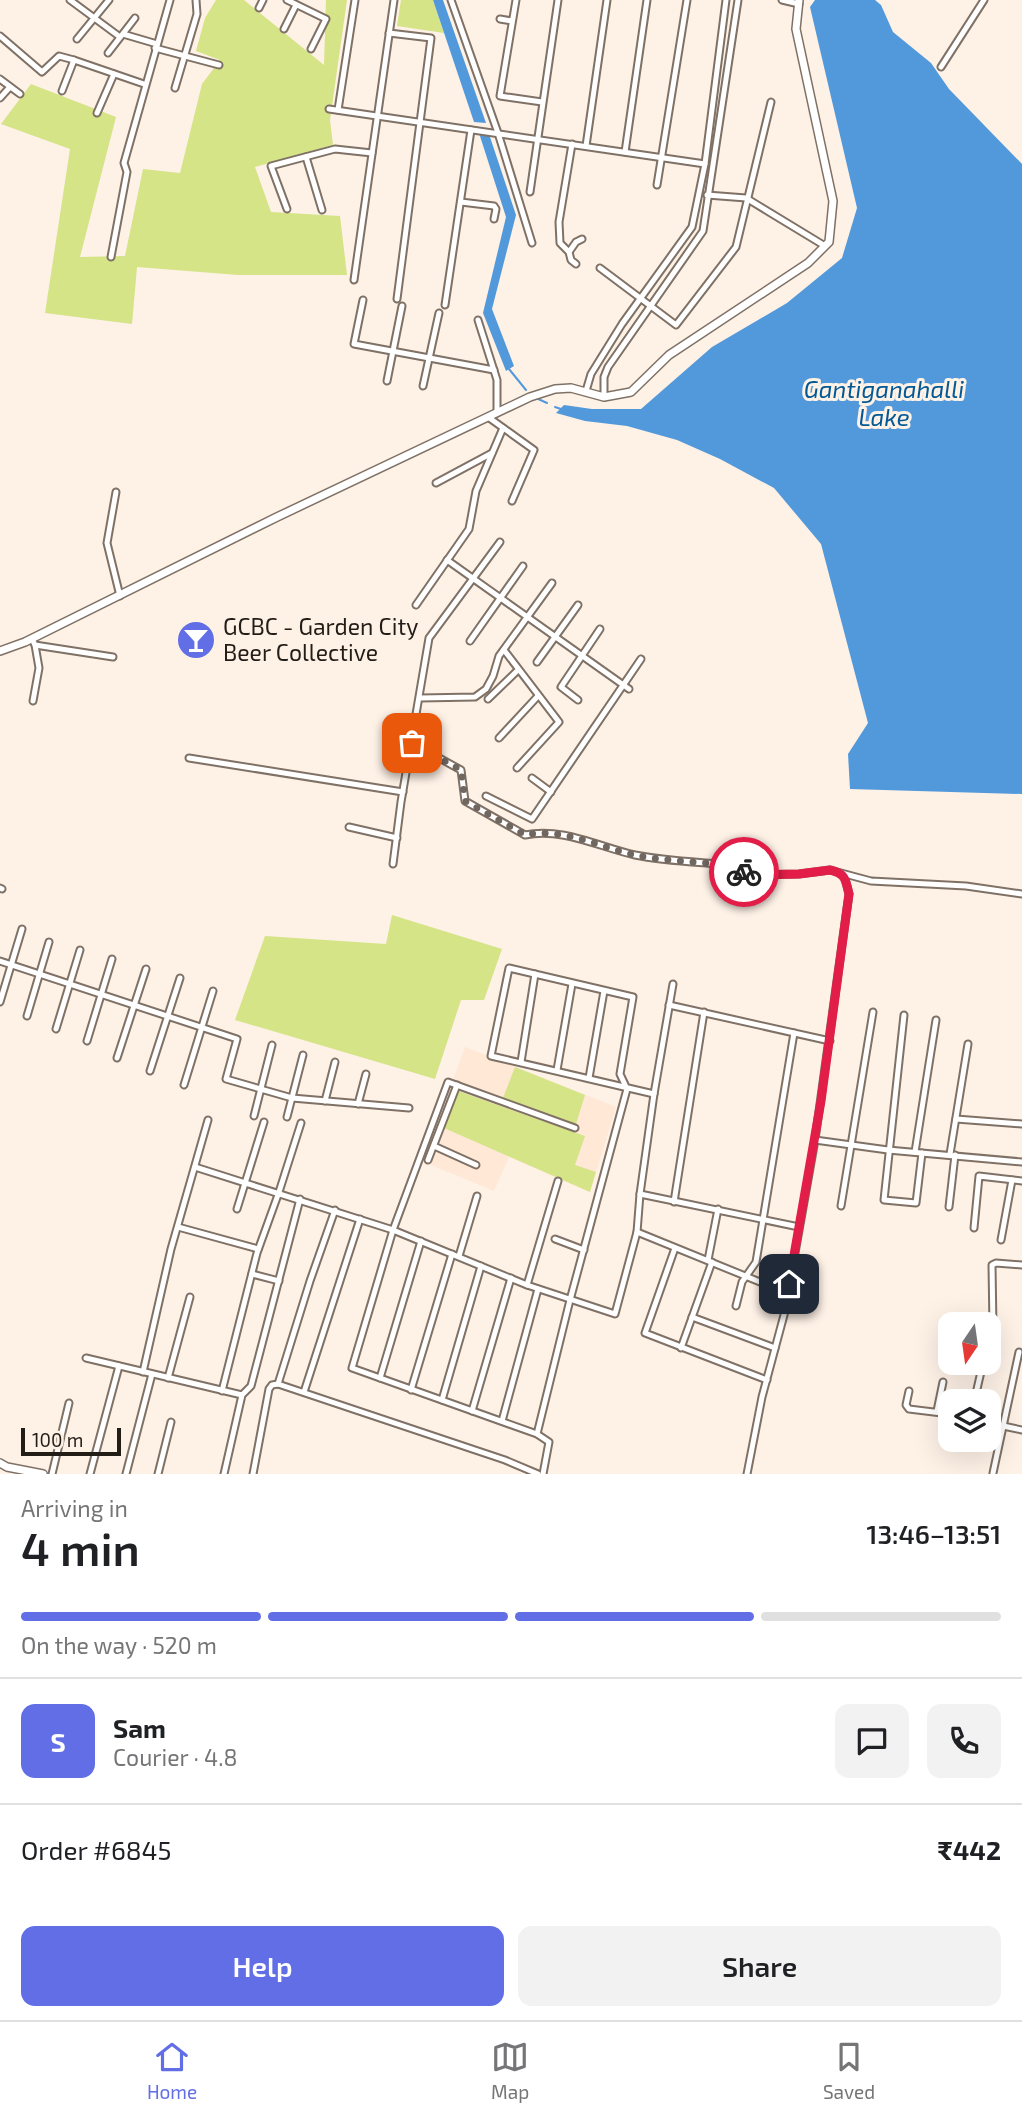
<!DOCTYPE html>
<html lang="en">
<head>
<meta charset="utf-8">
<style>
  body { margin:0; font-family:"Exo 2",sans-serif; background:#f2f2f2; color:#202124; height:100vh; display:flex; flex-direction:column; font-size:26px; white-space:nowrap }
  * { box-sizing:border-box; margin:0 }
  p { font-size:23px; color:#757577 }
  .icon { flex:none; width:38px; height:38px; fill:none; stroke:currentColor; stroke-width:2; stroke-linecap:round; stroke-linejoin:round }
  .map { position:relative; height:1474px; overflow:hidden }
  .drawer { display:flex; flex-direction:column; background:#fff; flex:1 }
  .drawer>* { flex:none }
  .needle { width:46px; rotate:193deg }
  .fabs { position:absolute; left:938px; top:1312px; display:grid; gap:14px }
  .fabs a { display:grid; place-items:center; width:63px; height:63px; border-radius:14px; background:#fff; box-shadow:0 7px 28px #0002; font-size:35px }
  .scale { position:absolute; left:21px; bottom:18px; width:100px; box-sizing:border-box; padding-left:7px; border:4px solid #231d18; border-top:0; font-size:19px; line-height:24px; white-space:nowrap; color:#231d18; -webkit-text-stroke:5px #fef1e6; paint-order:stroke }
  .pin { position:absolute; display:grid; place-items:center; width:60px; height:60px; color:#fff; margin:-30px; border-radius:14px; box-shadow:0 4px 10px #0006 }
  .courier { position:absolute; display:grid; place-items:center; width:70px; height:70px; margin:-35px; border:5px solid #e11d48; border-radius:50%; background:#fff; color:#222; box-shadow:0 2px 9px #0007 }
  .head em { font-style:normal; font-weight:600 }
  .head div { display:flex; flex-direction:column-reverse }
  .head { display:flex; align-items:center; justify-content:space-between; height:119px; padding:0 21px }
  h1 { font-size:46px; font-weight:600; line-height:52px }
  .bar { display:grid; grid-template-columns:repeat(4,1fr); gap:10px 7px; align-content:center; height:84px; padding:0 21px }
  .bar i { height:9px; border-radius:5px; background:#e0e0e0 }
  .bar .selected { background:#616ee6 }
  .bar p { grid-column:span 4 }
  .line { display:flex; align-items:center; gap:18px; padding:0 21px; border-top:2px solid #e0e0e0 }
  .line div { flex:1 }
  .round { display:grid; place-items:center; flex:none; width:74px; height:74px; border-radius:14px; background:#f2f2f2 }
  .action { display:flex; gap:14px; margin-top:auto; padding:14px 21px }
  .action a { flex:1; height:80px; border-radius:14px; background:#616ee6; color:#fff; font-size:28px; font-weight:600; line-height:80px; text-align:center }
  .action a+a { background:#f2f2f2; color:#202124 }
  .tab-bar { display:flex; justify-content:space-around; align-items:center; height:98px; border-top:2px solid #e0e0e0; background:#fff; font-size:19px; color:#757577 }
  .tab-bar a { display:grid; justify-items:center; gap:4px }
  .tab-bar .selected { color:#616ee6 }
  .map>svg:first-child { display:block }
</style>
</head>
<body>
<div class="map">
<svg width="1022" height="1474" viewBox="0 0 1022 1474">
  <rect width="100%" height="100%" fill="#fef1e6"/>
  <polygon fill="#ffe8d5" points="465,1047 616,1107 590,1192 509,1157 494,1191 424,1162"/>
  <g fill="#d4e486">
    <polygon points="216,0 244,0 324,65 326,0 347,0 330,120 333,145 255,167 271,212 340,216 347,275 238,275 137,267 132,324 45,313 70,149 1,124 31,84 116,117 80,257 125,256 143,169 180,173 202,84 220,60 196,51 205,18"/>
    <polygon points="401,0 433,0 444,33 397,26"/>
    <polygon points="392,915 502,949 484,1000 461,1000 435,1079 235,1020 265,936 386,944"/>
    <polygon points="515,1067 585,1095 576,1124 503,1098"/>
    <polygon points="458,1091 585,1136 575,1165 596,1172 590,1192 444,1128"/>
  </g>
  <g fill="#5299dc">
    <polygon points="433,0 443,0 486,123 474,122"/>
    <polygon points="815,0 875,0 881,5 893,32 931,63 949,89 1022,164 1022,794 850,789 848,754 868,723 821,544 774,488 720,459 677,440 627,426 585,421 556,413 564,405 592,409 641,409 712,347 787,303 842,258 857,208 810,7"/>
    <polygon points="479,133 489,134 516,215 492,309 514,366 506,371 483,313 506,217"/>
  </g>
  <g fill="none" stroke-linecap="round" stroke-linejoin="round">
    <g stroke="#5299dc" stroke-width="2">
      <polyline points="509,369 526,390"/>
      <polyline points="536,398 547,403"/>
      <polyline points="555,407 561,409"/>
    </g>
    <defs>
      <g id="minor">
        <polyline points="70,0 120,37"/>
        <polyline points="287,0 326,19 311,49"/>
        <polyline points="451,0 498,133 532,243"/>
        <polyline points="516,0 500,96 542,102"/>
        <polyline points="782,0 799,4"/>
        <polyline points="259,8 263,0"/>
        <polyline points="500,19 512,21"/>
        <polyline points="284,29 296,5"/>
        <polyline points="389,33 431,38 397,299"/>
        <polyline points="123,34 157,44"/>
        <polyline points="0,36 42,72 59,56 74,60"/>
        <polyline points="77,39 109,0"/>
        <polyline points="155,48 219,65"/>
        <polyline points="108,53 135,18"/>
        <polyline points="941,67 984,0"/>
        <polyline points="0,79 20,94"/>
        <polyline points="175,88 197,14 196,0"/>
        <polyline points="62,91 74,60 144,84"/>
        <polyline points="0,98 10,87"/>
        <polyline points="329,109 705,164"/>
        <polyline points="338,110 355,0"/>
        <polyline points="97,113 114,74"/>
        <polyline points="572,144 559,222 560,243 569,252 571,260 576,264"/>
        <polyline points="586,146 607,0"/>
        <polyline points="625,152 647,0"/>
        <polyline points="306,157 322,210"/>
        <polyline points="657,185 687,0"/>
        <polyline points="530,192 558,0"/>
        <polyline points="707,195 746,198 825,246"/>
        <polyline points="461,202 494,206 496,209 494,219"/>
        <polyline points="287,209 271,166 335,149 372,153"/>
        <polyline points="569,252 576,242 582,239"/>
        <polyline points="111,257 127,172 124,163 170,0"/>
        <polyline points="600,268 676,325 736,247 771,102"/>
        <polyline points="354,280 394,0"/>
        <polyline points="363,300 354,344 494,370"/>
        <polyline points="445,305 471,130"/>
        <polyline points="478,320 497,380 497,413"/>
        <polyline points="387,381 402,306"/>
        <polyline points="423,386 439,313"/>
        <polyline points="586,391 591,374 622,324 692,227 705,164 726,0"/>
        <polyline points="604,397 604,377 608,367 703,231 738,0"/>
        <polyline points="488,417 534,450 512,501"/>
        <polyline points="436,483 492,453"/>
        <polyline points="116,492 107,543 120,596"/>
        <polyline points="447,560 629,689"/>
        <polyline points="416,605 469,529 476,491 503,428"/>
        <polyline points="32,639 35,645 113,657"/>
        <polyline points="470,641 523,566"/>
        <polyline points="504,650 559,722 517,768"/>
        <polyline points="537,662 578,605"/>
        <polyline points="420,698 475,697 486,689 493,676 499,656 552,583"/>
        <polyline points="488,699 518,670"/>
        <polyline points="578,700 561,687 600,629"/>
        <polyline points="33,701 39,668 35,645"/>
        <polyline points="499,738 538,696"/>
        <path d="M412,743L461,770L465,801L525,835C562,827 599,847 635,855C669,862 707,862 742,866L745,875L799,874L830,870L871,881L966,886L1022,894"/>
        <polyline points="189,758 403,792"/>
        <polyline points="532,778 551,792"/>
        <polyline points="486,796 532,819 641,659"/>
        <polyline points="349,827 397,838"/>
        <polyline points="393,864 401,802 429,638 500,542"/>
        <polyline points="0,888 2,889"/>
        <polyline points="0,961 237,1039 226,1079 292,1098 409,1108"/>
        <polyline points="0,1002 22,929"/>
        <polyline points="669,1005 830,1041"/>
        <polyline points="904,1015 884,1200 916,1203 922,1153"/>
        <polyline points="27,1016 49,942"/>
        <polyline points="56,1029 80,950"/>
        <polyline points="87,1041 112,959"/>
        <polyline points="117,1058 146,969"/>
        <polyline points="521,1062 535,974"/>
        <polyline points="557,1070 572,984"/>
        <polyline points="150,1071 180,978"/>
        <polyline points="589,1078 604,991"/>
        <polyline points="184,1085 213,991"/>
        <polyline points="325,1101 335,1062"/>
        <polyline points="358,1104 366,1074"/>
        <polyline points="254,1116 272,1045"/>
        <polyline points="287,1117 303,1055"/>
        <polyline points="956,1119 1022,1124"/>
        <polyline points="815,1140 888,1150 1022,1162"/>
        <polyline points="434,1146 476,1165"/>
        <polyline points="915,1152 936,1020"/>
        <polyline points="950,1154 968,1044"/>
        <polyline points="428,1160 457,1085"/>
        <polyline points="195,1167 393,1230 527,1285 615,1314 637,1232 640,1194 654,1094 673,984"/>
        <polyline points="640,1194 799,1227"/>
        <polyline points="674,1202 704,1012"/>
        <polyline points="841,1206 873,1012"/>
        <polyline points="949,1207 955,1155"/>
        <polyline points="237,1209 264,1122"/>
        <polyline points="178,1227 258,1249"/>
        <polyline points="974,1228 979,1176 1022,1181"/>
        <polyline points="637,1232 787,1293"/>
        <polyline points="555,1239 584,1250"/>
        <polyline points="1001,1240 1012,1180"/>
        <polyline points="675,1248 645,1333 767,1380"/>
        <polyline points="459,1256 477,1196"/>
        <polyline points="708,1260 718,1209"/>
        <polyline points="252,1274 279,1281"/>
        <polyline points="527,1285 558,1181"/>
        <polyline points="736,1306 742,1282 756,1262 794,1033"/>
        <polyline points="692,1317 775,1348"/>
        <polyline points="993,1327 992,1265 996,1263 1022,1265"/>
        <polyline points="681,1348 712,1262"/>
        <polyline points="86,1358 242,1395"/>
        <polyline points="143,1372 171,1249 208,1120"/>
        <polyline points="168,1378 190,1297"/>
        <polyline points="380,1378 421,1241"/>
        <polyline points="278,1384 310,1281 335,1210"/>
        <polyline points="411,1390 452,1254"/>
        <polyline points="222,1391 257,1253 279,1192 301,1123"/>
        <polyline points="909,1391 906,1405 909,1409 950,1414"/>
        <polyline points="304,1392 360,1219"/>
        <polyline points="442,1400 481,1266"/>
        <polyline points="974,1402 983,1363"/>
        <polyline points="472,1411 511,1278"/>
        <polyline points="937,1411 943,1382"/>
        <polyline points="502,1421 538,1289"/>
        <polyline points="989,1423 1022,1430"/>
        <polyline points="537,1434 570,1300 627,1089 620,1074 633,997 509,968 491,1056 654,1094"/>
        <polyline points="993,1473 1019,1352"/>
        <polyline points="52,1474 69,1403"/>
        <polyline points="90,1474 119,1366"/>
        <polyline points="126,1474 152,1374"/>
        <polyline points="158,1474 171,1422"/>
        <polyline points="224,1474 242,1395 251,1386 300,1199"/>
        <polyline points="253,1474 269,1389 272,1385 278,1384 505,1460 538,1474"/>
        <polyline points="543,1474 549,1442 537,1434 352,1368 393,1230 448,1082 575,1128"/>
        <polyline points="747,1474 762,1397 784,1315 815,1140 849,894 844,875"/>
      </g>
      <g id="tertiary">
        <polyline points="0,651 25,642 277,517 530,397 555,389 571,388 604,397 631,392 669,355 808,263 829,242 833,201 796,29 799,0"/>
        <polyline points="0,1463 7,1467 43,1474"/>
      </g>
    </defs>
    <use href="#minor" stroke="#7f7165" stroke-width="9"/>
    <use href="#tertiary" stroke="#7f7165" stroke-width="10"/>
    <use href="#minor" stroke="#fff" stroke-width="5"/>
    <use href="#tertiary" stroke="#fff" stroke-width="7"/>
  </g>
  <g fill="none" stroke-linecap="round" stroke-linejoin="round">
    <path stroke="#706760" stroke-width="7" stroke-dasharray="0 12.6" d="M412,743L461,770L465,801L525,835C562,827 599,847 635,855C669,862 707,862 742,866L744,872"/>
    <path stroke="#e11d48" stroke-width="9" d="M744,872L745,875L799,874L830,870C845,873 846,880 849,894L821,1101L789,1284"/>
  </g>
  <defs>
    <symbol id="bar-disc" viewBox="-11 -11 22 22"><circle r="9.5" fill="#616ee6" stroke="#fef1e6"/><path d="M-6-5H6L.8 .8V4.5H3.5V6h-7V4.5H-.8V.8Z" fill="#fff"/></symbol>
  </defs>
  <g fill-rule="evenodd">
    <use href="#bar-disc" x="174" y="618" width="44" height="44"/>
  </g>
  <g text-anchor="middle" stroke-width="6" stroke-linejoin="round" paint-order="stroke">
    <g font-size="23" fill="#231d18" stroke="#fef1e6" text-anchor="start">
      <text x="223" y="635">GCBC - Garden City<tspan x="223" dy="26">Beer Collective</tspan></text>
    </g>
    <g font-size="24" font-style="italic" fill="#035896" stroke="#fef1e6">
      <text x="884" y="398">Gantiganahalli<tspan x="884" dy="28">Lake</tspan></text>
    </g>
  </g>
</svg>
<div class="fabs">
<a><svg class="needle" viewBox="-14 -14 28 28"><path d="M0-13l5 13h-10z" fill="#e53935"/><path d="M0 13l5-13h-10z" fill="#757577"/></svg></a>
<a><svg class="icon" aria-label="layers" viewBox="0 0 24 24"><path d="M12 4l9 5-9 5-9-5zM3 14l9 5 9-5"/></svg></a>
</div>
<div class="scale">100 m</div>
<div class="pin" style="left:412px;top:743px;background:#ea580c"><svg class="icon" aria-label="bag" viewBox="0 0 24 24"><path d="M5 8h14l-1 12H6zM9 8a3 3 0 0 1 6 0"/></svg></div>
<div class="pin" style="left:789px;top:1284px;background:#1f2937"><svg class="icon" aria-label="home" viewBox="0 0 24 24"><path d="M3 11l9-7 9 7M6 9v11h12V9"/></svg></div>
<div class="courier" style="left:744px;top:872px"><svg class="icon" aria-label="bike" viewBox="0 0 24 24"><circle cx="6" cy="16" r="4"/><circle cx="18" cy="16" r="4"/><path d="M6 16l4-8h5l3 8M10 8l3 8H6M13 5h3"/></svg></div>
</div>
<section class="drawer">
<div class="head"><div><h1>4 min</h1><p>Arriving in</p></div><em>13:46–13:51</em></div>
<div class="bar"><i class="selected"></i><i class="selected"></i><i class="selected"></i><i></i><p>On the way · 520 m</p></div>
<div class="line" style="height:126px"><b class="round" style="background:#616ee6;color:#fff">S</b><div><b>Sam</b><p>Courier · 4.8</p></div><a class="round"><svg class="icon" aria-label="chat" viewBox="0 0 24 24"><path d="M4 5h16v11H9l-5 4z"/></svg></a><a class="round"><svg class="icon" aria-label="phone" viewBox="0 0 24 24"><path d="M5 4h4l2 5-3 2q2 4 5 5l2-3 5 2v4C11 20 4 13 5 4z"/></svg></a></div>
<div class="line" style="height:91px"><div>Order #6845</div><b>₹442</b></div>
<div class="action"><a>Help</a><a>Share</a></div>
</section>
<nav class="tab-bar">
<a class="selected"><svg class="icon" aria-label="home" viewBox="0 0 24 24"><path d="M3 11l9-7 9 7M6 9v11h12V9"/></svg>Home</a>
<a><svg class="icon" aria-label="map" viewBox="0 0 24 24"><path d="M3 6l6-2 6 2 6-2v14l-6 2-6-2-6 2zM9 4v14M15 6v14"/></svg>Map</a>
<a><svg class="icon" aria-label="saved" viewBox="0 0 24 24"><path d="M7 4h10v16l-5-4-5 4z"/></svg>Saved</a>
</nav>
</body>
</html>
